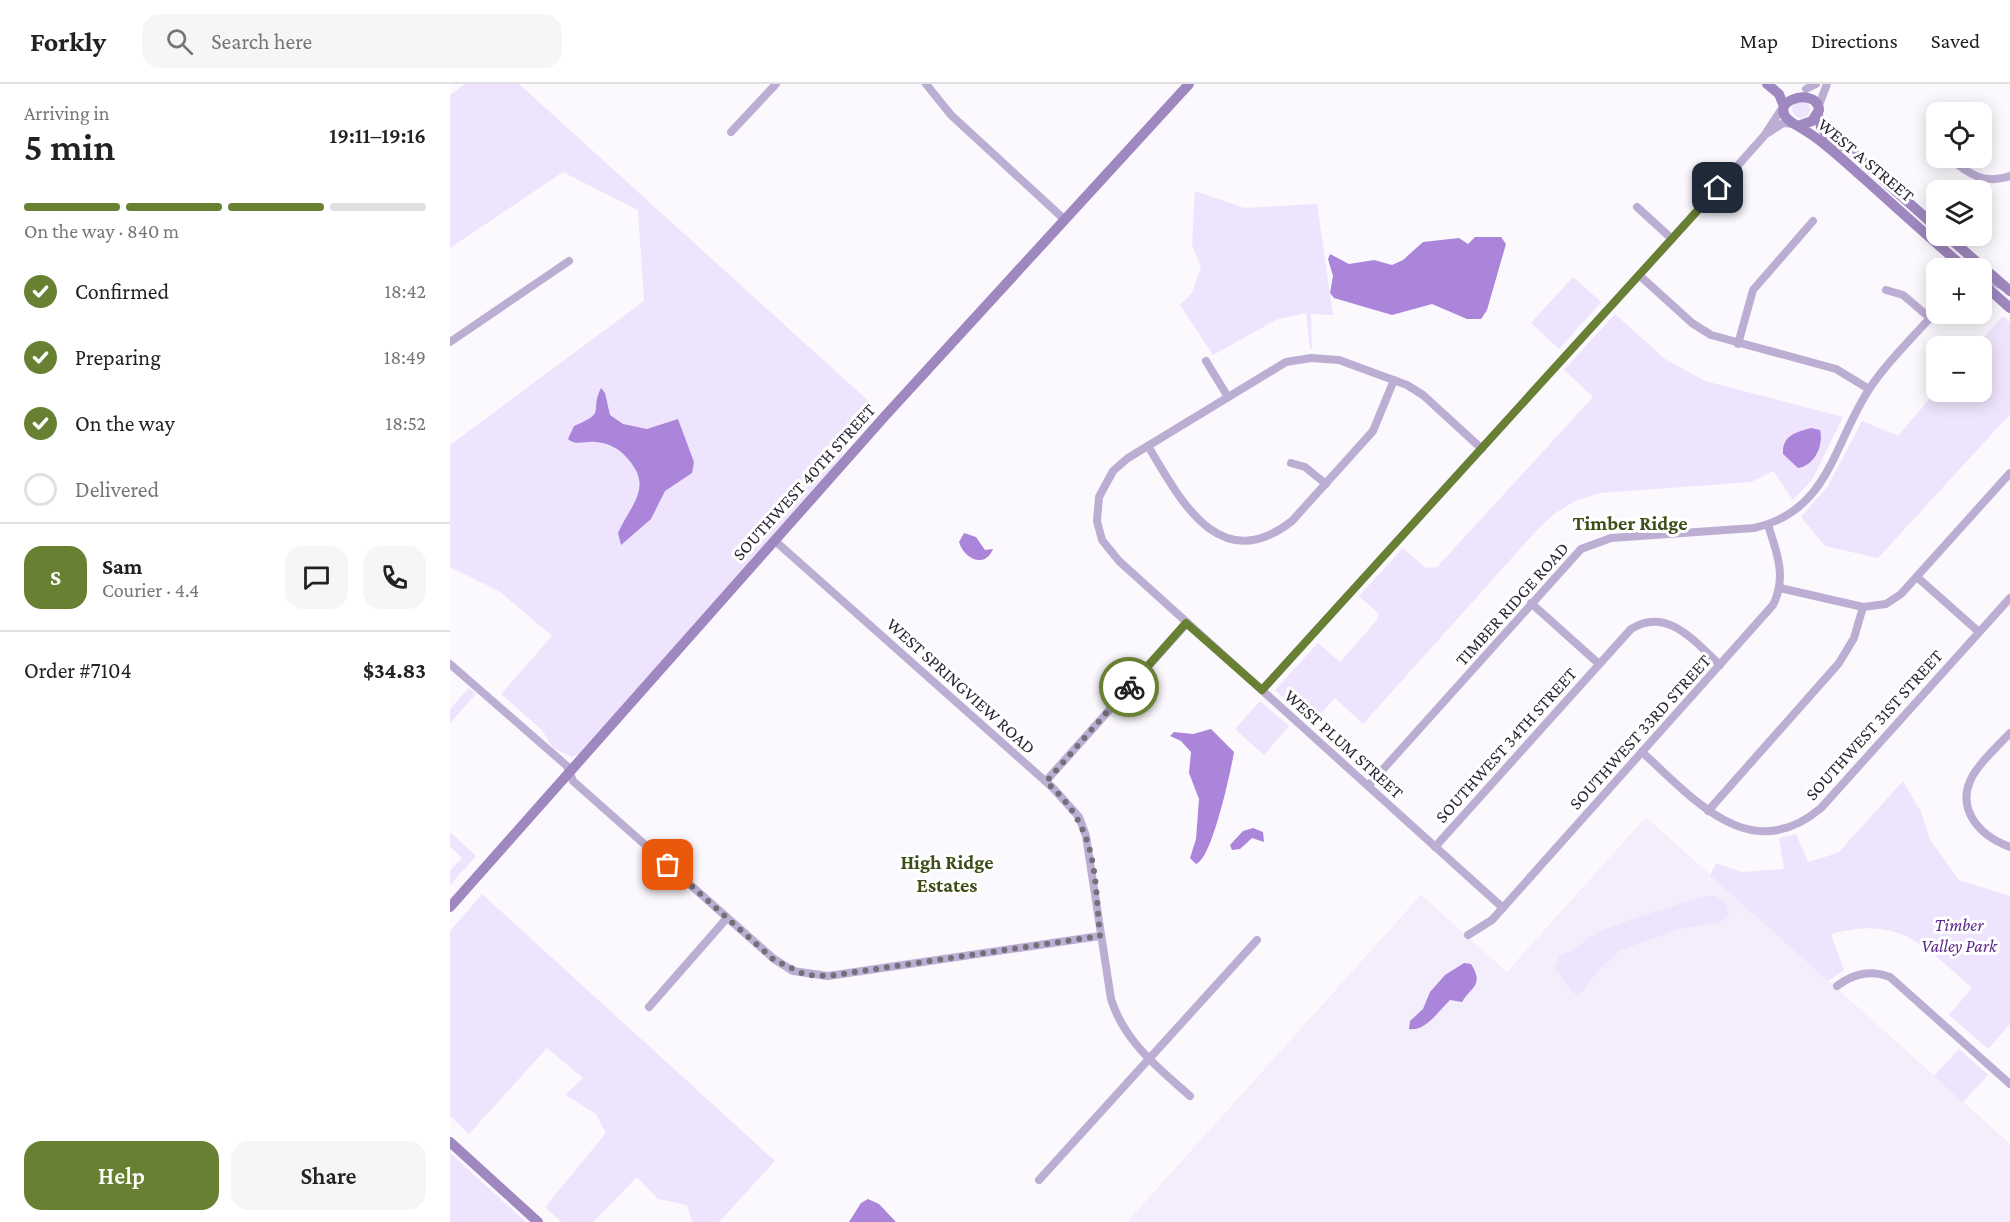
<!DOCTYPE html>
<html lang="en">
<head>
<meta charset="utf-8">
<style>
  body { margin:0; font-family:"Crimson Pro",serif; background:#f6f6f6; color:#222; height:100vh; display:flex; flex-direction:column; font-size:22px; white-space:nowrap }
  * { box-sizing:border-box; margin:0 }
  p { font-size:20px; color:#767676 }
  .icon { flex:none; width:33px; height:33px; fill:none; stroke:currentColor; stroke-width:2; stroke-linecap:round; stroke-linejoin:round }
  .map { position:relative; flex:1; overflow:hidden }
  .sheet { display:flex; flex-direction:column; background:#fff; width:450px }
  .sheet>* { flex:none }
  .fabs { position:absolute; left:1476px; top:18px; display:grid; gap:12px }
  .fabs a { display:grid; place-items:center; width:66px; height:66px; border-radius:12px; background:#fff; box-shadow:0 3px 15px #0003; font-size:30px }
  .pin { position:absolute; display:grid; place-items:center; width:51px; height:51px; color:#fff; margin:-26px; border-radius:12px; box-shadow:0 3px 9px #0006 }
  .courier { position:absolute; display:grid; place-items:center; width:60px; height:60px; margin:-30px; border:4px solid #688032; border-radius:50%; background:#fff; color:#222; box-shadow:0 2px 8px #0007 }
  .overview em { font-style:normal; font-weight:600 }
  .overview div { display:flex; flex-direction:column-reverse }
  .overview { display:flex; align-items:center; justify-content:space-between; height:102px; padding:0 24px }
  h1 { font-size:39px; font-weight:600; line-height:45px }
  .bar { display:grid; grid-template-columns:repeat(4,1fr); gap:9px 6px; align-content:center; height:72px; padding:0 24px }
  .bar i { height:8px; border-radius:4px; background:#e0e0e0 }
  .bar .active { background:#688032 }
  .bar p { grid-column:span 4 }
  .line { display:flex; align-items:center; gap:15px; padding:0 24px; border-top:2px solid #e0e0e0 }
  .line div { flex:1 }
  .round { display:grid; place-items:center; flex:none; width:63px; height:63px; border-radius:18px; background:#f6f6f6 }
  ol { padding:0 24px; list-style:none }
  li { display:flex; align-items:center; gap:18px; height:66px }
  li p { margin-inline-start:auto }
  li .icon { padding:6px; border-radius:50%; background:#688032; color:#fff; stroke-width:4 }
  li:last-child { color:#767676 }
  li i { width:33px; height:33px; border:3px solid #e0e0e0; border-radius:50% }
  .button { display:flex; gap:12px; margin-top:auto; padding:12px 24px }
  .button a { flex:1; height:69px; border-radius:18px; background:#688032; color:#fff; font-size:24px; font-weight:600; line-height:69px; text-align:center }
  .button a+a { background:#f6f6f6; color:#222 }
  header { display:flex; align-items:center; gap:36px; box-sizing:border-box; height:84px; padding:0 30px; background:#fff; border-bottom:2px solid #e0e0e0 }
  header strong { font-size:28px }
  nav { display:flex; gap:33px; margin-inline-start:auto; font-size:21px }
  .search { width:420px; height:54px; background:#f6f6f6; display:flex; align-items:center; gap:15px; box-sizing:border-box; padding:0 21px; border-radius:18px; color:#767676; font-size:22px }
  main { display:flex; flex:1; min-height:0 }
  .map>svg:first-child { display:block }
</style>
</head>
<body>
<header>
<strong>Forkly</strong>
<div class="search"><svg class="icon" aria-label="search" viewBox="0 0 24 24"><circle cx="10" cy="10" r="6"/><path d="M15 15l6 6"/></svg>Search here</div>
<nav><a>Map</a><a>Directions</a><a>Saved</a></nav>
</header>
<main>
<section class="sheet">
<div class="overview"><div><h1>5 min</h1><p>Arriving in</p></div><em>19:11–19:16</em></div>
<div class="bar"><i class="active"></i><i class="active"></i><i class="active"></i><i></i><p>On the way · 840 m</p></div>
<ol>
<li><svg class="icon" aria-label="check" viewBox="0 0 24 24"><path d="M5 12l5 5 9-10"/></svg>Confirmed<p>18:42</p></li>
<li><svg class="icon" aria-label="check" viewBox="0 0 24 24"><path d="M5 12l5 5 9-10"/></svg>Preparing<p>18:49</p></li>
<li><svg class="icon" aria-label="check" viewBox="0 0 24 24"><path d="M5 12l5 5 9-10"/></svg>On the way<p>18:52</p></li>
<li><i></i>Delivered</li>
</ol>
<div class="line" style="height:108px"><b class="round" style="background:#688032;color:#fff">S</b><div><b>Sam</b><p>Courier · 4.4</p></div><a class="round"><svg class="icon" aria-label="chat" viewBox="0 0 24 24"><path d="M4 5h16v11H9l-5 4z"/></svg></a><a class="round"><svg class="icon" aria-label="phone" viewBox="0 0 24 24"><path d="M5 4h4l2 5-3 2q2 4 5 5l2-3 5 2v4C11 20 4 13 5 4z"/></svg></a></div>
<div class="line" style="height:78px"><div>Order #7104</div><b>$34.83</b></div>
<div class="button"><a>Help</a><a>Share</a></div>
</section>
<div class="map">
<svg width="1560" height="1138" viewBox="0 0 1560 1138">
  <rect width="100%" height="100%" fill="#fbf8fe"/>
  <polygon fill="#f3edfc" points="1196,733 1560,1060 1560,1138 677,1138 971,811 1057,888"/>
  <g fill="#eee4fd">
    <polygon points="15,0 69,0 424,322 399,351 391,374 130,669 122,673 103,664 92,646 51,610 102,552 49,507 0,483 0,361 194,217 188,126 113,88 0,164 0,11"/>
    <circle cx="1351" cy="25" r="9"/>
    <polygon points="745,107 794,124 867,120 883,231 861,230 862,265 860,265 856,229 828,235 763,271 730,221 742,209 751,183 742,161"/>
    <polygon points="1123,193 1151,218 1109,265 1081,239"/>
    <polygon points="1165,230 1215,275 1255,297 1393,333 1362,396 1343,416 1323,387 1301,398 1150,409 1125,417 1104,430 1086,447 913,640 885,614 862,639 825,606 868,559 890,578 927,536 929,530 909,512 953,464 976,484 987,483 1143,313 1114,286"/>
    <polygon points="1553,232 1560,238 1560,330 1428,474 1375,462 1351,433 1378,402 1412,337 1448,352 1486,307 1532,308 1532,262 1526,262"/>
    <polygon points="19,604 26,610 0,639 0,625"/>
    <polygon points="810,617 839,642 814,671 785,645"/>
    <path d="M1453,697L1471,728L1480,756L1509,796L1560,812V940L1538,965L1499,931L1522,904C1474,861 1449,831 1381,850L1394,886L1378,897L1260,791L1266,779L1292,788L1334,785L1329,754L1346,750L1358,778L1388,769Z"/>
    <polygon points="0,748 26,772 0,801 0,787 12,774 0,762"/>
    <polygon points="32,810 325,1077 269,1138 242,1138 237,1121 208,1115 187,1093 143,1138 111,1138 95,1123 156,1049 146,1030 115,1011 133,994 97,964 19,1050 0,1032 0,847"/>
    <path d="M1256,812H1264L1276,818L1279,832L1268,839L1228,845L1169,867L1150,884L1129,912L1122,908L1105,884L1110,871C1130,865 1137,852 1154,846C1187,833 1221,822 1256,812Z"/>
    <polygon points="1509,965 1538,991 1513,1018 1484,992"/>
    <polygon points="0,1069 76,1138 0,1138"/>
  </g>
  <g fill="#ab85d9">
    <polygon points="1025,153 1051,153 1056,160 1037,226 1031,235 1017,235 982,220 942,231 884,214 880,209 883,192 878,175 880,170 899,180 924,176 942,181 953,176 973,158 1009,154 1018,160"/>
    <path d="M151,304L155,309L160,331L173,340L197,345L228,335L244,378L242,389L215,407L201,435L171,461L168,449C181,420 204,403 177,374C169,364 158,359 145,358C135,357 125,362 118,355L124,342C158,328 139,328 151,304Z"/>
    <path d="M1361,344L1370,346C1374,362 1364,382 1348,384L1333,370C1332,351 1347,348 1361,344Z"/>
    <path d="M514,449L526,453L535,466L543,465C535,485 514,475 509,458Z"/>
    <path d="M761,645L784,668C781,686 762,776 746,780L740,774L746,755L749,715L739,689L741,668L731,657L720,652L724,648L743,650Z"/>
    <polygon points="803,744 813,748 814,758 802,754 790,765 782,766 780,761 793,747"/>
    <path d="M1014,879L1021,880C1035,902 1020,903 1012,918L1000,916C989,926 976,948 959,945L960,937L973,925L980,908L995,891Z"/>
    <polygon points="418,1115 429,1120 446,1138 399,1138 411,1119"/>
  </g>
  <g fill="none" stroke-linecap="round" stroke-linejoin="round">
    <g stroke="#bcadd3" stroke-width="8">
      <polyline points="476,0 501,31 615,136"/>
      <polyline points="1356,5 1366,0"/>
      <polyline points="1369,21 1377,0"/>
      <polyline points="281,48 326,0"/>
      <polyline points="1318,49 1333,39 1344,40"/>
      <path d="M1500,74C1518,90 1535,101 1560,92"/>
      <polyline points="1187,123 1222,155"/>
      <polyline points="1189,191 1242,239 1261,251 1386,285 1419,305"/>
      <polyline points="1532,192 1552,202"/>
      <polyline points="1436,206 1453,211 1480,234"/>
      <polyline points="0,258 119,177"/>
      <polyline points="1288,260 1303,206 1363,137"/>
      <polyline points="756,277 778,313"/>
      <path d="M698,362C730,415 769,494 842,437L923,347L944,296"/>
      <polyline points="1032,365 973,311 957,301 889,276 861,274 836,278 678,374 663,387 649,413 647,437 652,456 669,477 1053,824"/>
      <polyline points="841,379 855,383 876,400"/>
      <path d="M324,456L603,704L629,733L636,752L661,915C674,957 708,984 740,1012"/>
      <polyline points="1467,493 1529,548"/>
      <polyline points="1330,504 1413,523"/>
      <polyline points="1081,519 1149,580"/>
      <polyline points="0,580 117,682 123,697 324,875 343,887 378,892 650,852"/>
      <polyline points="812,606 1222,155 1314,52 1333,23"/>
      <path d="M1560,649C1548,662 1532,676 1523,691C1504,725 1530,752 1560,763"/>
      <path d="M1192,668C1244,715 1300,784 1371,724L1560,514"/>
      <polyline points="596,697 737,539"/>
      <path d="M918,702L1131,465L1161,454L1304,444C1380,427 1383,359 1420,304C1438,276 1465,252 1486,227"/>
      <polyline points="1258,727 1389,579 1404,554 1413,523 1436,520 1451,510 1560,389"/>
      <path d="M985,763L1181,545C1217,522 1245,558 1270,581"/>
      <path d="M1018,851L1042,836L1323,521C1337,493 1327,469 1318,441"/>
      <path d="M1387,902C1404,889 1420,886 1440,893L1560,1000"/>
      <polyline points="199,923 277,834"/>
      <polyline points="589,1096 807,856"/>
    </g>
    <g stroke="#9f87bf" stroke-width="10">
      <polyline points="1317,0 1329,10 1333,20"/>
      <polyline points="1368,30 1371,43 1377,51 1402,68 1486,143"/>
      <path d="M1348,42L1362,37L1369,26C1367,0 1308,19 1346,41C1373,56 1395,78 1418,98C1450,127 1482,156 1515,184"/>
      <polyline points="1497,152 1560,207"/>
      <polyline points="1532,199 1560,224"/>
      <polyline points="0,823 435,332 739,0"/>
      <polyline points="0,1058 88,1138"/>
    </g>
  </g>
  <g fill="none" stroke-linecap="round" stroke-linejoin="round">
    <path stroke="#74707a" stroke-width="6" stroke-dasharray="0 10.8" d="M218,781L324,876L356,891L378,892L650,852C644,788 648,743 596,698L679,603"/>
    <polyline stroke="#688032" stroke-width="8" points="679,603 736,539 812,606 1268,104"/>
  </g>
  <g text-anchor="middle" stroke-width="6" stroke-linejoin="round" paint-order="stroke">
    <g font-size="18" fill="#2c2733" stroke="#fff">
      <text transform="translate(1416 76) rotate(40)" y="6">WEST A STREET</text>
      <text transform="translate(354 398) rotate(-48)" y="6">SOUTHWEST 40TH STREET</text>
      <text transform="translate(1062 520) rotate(-48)" y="6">TIMBER RIDGE ROAD</text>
      <text transform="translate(511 602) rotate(42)" y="6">WEST SPRINGVIEW ROAD</text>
      <text transform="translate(1424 641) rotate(-48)" y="6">SOUTHWEST 31ST STREET</text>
      <text transform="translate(1190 648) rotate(-48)" y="6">SOUTHWEST 33RD STREET</text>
      <text transform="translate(894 660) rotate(42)" y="6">WEST PLUM STREET</text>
      <text transform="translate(1056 661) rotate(-48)" y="6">SOUTHWEST 34TH STREET</text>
    </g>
    <g font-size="18" font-style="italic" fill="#5c298b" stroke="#fff">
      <text x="1509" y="847">Timber<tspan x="1509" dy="21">Valley Park</tspan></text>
    </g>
    <g font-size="20" font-weight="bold" fill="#3d4d17" stroke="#fff">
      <text x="1180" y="446">Timber Ridge</text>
      <text x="497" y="785">High Ridge<tspan x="497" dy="23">Estates</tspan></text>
    </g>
  </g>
</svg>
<div class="fabs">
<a><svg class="icon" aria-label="locate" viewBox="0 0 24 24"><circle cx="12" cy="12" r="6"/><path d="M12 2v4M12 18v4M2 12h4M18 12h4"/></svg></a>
<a><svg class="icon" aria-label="layers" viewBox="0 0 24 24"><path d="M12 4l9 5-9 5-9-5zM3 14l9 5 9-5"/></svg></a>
<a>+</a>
<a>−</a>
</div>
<div class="pin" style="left:218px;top:781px;background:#ea580c"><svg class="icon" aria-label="bag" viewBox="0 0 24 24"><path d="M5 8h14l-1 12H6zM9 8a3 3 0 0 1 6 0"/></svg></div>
<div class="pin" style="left:1268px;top:104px;background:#1f2937"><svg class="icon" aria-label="home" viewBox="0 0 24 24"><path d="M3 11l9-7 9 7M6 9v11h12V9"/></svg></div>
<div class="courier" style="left:679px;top:603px"><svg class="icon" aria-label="bike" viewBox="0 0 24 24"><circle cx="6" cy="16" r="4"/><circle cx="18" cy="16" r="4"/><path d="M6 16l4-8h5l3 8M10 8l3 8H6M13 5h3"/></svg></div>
</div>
</main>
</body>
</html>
